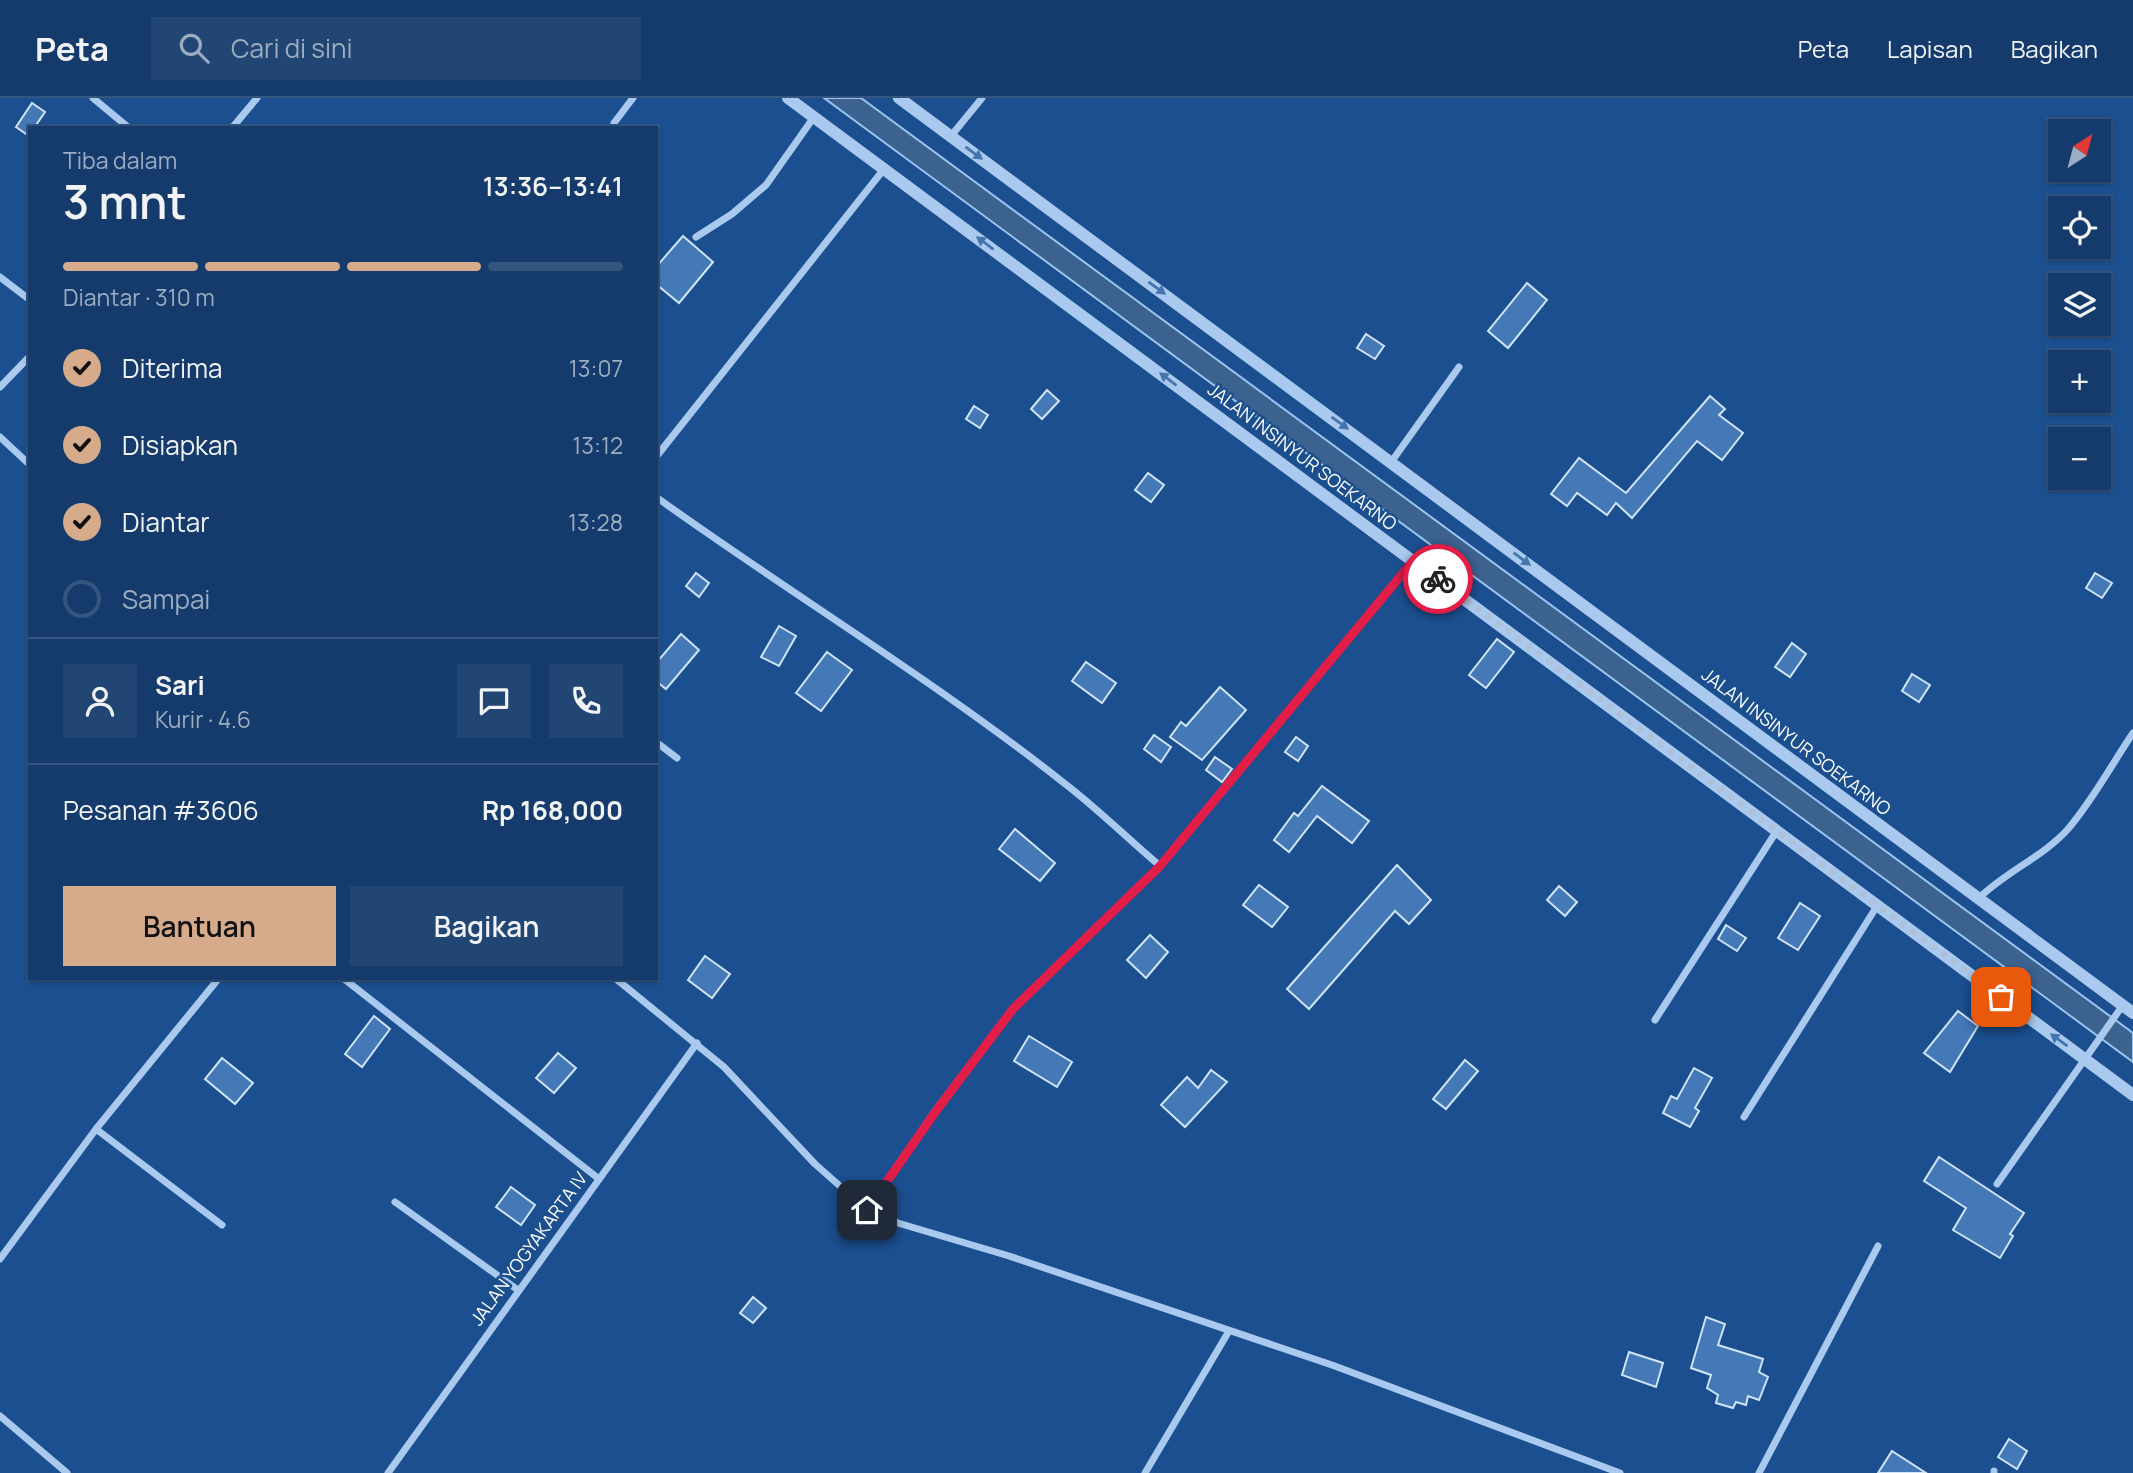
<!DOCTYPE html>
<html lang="id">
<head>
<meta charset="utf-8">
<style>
  body { margin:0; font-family:Manrope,sans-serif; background:#214673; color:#f1f3f6; height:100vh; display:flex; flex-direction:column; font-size:26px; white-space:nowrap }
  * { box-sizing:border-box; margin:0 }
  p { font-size:23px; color:#9dadc1 }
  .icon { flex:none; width:38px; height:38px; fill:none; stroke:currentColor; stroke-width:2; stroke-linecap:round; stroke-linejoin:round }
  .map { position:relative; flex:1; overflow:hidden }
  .details { position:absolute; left:28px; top:28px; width:630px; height:854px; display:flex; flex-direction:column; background:#143b6b; border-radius:0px; box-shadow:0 2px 5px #0004,0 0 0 2px #33557e }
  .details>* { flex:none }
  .needle { width:46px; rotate:36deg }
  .fabs { position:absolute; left:2048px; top:21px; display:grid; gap:14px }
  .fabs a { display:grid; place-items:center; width:63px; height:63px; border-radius:0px; background:#143b6b; box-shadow:0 2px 5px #0004,0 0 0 2px #33557e; font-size:35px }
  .pin { position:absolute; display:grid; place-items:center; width:60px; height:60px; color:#fff; margin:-30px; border-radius:14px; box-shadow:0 4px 10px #0006 }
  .courier { position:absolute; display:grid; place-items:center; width:70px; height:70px; margin:-35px; border:5px solid #e11d48; border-radius:50%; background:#fff; color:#222; box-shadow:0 2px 9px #0007 }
  .overview em { font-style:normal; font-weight:600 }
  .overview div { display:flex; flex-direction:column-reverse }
  .overview { display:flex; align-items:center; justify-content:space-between; height:119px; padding:0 35px }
  h1 { font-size:46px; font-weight:600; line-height:52px }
  .bar { display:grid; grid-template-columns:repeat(4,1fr); gap:10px 7px; align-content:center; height:84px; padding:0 35px }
  .bar i { height:9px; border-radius:5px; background:#33557e }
  .bar .active { background:#d6ab8b }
  .bar p { grid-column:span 4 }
  .line { display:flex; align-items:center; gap:18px; padding:0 35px; border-top:2px solid #33557e }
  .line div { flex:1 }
  .round { display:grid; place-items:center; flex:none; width:74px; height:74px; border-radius:0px; background:#214673 }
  ol { padding:0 35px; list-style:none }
  li { display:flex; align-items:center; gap:21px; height:77px }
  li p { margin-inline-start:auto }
  li .icon { padding:7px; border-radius:50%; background:#d6ab8b; color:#111; stroke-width:4 }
  li:last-child { color:#9dadc1 }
  li i { width:38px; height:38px; border:4px solid #33557e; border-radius:50% }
  .action { display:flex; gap:14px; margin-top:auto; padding:14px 35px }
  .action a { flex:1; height:80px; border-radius:0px; background:#d6ab8b; color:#111; font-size:28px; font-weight:600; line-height:80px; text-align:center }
  .action a+a { background:#214673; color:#f1f3f6 }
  header { display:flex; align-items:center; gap:42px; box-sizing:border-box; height:98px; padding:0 35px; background:#143b6b; border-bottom:2px solid #33557e }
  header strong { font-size:33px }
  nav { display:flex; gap:38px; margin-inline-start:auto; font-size:24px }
  .search { width:490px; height:63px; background:#214673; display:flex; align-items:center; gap:18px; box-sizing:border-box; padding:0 24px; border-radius:0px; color:#9dadc1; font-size:26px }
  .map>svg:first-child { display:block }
</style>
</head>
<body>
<header>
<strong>Peta</strong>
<div class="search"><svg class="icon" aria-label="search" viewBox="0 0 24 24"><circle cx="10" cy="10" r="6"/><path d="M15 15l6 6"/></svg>Cari di sini</div>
<nav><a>Peta</a><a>Lapisan</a><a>Bagikan</a></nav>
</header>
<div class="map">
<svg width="2133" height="1375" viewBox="0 0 2133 1375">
  <rect width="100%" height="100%" fill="#1b4f8f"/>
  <polygon fill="#3c6290" stroke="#9cc4f0" stroke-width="2" points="824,0 861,0 2133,935 2133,964"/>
  <g fill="#4478b7" stroke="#cfe3fa" stroke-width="2">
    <polygon points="32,5 45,14 34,30 30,30 29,38 16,29"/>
    <polygon points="683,138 713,164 679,205 656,186 656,169"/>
    <polygon points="1527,185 1547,202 1508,250 1488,233"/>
    <polygon points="1366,236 1384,248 1375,261 1357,250"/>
    <polygon points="1047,292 1059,303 1042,321 1031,311"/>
    <polygon points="1710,298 1725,311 1719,317 1743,335 1722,362 1697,343 1632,420 1616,405 1607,417 1577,395 1567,408 1551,396 1579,360 1626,395"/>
    <polygon points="974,308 988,317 980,330 966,321"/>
    <polygon points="1148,375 1164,387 1151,404 1135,392"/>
    <polygon points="696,475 709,485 699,499 686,488"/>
    <polygon points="2095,475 2112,485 2102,500 2086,490"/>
    <polygon points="779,528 796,538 779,568 761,559"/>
    <polygon points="681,536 699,552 666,591 656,583 656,565"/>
    <polygon points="1497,541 1514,554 1486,590 1469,577"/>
    <polygon points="1792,545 1806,556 1790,579 1775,569"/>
    <polygon points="827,554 852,572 821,613 796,595"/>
    <polygon points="1086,564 1116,585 1102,605 1072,583"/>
    <polygon points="1912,576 1930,587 1919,604 1902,593"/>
    <polygon points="1220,589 1246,612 1202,662 1170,639 1181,624 1186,628"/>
    <polygon points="1154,637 1171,649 1161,664 1144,651"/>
    <polygon points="1296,639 1308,648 1298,663 1285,654"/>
    <polygon points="1215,659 1232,671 1222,684 1206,672"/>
    <polygon points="1322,688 1369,723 1352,745 1317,718 1289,754 1274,742 1294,715 1298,718"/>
    <polygon points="1015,731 1055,765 1040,783 999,751"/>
    <polygon points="1397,767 1431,802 1409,826 1395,813 1309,911 1287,891"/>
    <polygon points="1259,787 1288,809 1272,829 1243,807"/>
    <polygon points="1559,788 1577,804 1565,818 1547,802"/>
    <polygon points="1800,805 1820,818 1798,852 1778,840"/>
    <polygon points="1726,827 1746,840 1737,853 1718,841"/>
    <polygon points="1150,837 1168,854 1146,880 1127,862"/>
    <polygon points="705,858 730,876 712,900 688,882"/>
    <polygon points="1958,913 1978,928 1950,974 1924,955"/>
    <polygon points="374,918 390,931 362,969 345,956"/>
    <polygon points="1029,938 1072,964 1057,989 1014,963"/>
    <polygon points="558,955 576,970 554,995 536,980"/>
    <polygon points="222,960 253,985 235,1006 205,981"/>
    <polygon points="1465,962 1478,973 1446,1011 1433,1001"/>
    <polygon points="1694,970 1712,980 1695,1010 1699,1013 1690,1029 1663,1015 1671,998 1677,1001"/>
    <polygon points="1211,972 1227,984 1185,1029 1161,1007 1187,979 1198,990"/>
    <polygon points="1939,1059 2024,1115 2010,1136 2013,1138 2000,1160 1953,1132 1966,1110 1924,1083"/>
    <polygon points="511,1089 535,1107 521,1127 496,1109"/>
    <polygon points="753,1199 766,1210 753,1225 740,1215"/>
    <polygon points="1706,1219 1725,1226 1718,1247 1763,1261 1759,1274 1768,1279 1759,1302 1748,1298 1746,1307 1736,1304 1733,1310 1716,1305 1718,1297 1707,1290 1711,1277 1691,1270"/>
    <polygon points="1629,1254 1663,1265 1656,1289 1622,1277"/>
    <polygon points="2009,1341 2027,1353 2017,1371 1998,1359"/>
    <polygon points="1892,1353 1926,1375 1878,1375"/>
  </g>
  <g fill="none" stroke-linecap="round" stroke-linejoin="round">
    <g stroke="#a9c9ee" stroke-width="7">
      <polyline points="93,0 129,30"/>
      <polyline points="614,25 633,0"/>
      <polyline points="232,30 257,0"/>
      <polyline points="951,38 982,0"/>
      <polyline points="696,139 732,116 766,87 814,19"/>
      <polyline points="0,179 30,202"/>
      <polyline points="0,289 30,258"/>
      <polyline points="0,339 30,367"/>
      <polyline points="656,359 884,71"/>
      <polyline points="1392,363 1459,269"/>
      <path d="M656,399C791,496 934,582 1064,685C1098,711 1128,741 1160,768"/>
      <polyline points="656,644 677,660"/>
      <path d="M1978,801C2005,774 2043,759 2068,731C2093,702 2112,666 2133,635"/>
      <polyline points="343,880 599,1081"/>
      <polyline points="615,880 724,969 815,1066 867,1112 898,1125 1009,1158 1332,1267 1620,1375"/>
      <polyline points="1655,922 1776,734"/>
      <polyline points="1744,1019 1877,808"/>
      <polyline points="96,1031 222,1127"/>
      <polyline points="1997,1086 2123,907"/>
      <polyline points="395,1104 518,1192"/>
      <polyline points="867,1112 935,1013 1013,911 1160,768 1413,463"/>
      <polyline points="0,1161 96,1031 219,880"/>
      <polyline points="0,1318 67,1375"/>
      <polyline points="388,1375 697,945"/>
      <polyline points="1145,1375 1229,1233"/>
      <polyline points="1759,1375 1878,1148"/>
      <polyline points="1994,1375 1994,1373"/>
    </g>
    <g stroke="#a9c9ee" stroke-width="12">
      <polyline points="788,0 2133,997"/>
      <polyline points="899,0 2133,915"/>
    </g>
  </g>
  <defs><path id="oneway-solid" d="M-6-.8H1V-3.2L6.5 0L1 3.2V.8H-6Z" transform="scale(1.75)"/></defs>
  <g fill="#4674ac">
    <use href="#oneway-solid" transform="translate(974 55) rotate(36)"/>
    <use href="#oneway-solid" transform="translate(985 145) rotate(-143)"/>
    <use href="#oneway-solid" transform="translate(1157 190) rotate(36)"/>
    <use href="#oneway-solid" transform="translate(1168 281) rotate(-143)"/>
    <use href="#oneway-solid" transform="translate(1340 325) rotate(36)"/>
    <use href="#oneway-solid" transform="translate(1522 461) rotate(37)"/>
    <use href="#oneway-solid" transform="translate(2059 942) rotate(-144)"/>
  </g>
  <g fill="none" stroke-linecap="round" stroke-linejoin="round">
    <polyline stroke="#afc1d8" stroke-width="7" stroke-dasharray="0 12.6" points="1438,481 2001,899"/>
    <polyline stroke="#e11d48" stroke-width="9" points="867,1112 936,1013 1013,911 1160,768 1413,463 1438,481"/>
  </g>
  <g text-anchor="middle" stroke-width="5" stroke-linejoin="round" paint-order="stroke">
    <g font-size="18" fill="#fff" stroke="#1b4f8f">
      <text transform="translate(1302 359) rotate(37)" y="6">JALAN INSINYUR SOEKARNO</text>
      <text transform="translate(1796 644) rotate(37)" y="6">JALAN INSINYUR SOEKARNO</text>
      <text transform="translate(529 1151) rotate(-54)" y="6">JALAN YOGYAKARTA IV</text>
    </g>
  </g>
</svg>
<div class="fabs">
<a><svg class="needle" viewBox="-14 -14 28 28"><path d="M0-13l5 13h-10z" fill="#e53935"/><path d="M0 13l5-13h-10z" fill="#9dadc1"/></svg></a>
<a><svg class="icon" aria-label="locate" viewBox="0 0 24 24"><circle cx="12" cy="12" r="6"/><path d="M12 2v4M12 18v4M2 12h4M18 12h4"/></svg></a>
<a><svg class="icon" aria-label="layers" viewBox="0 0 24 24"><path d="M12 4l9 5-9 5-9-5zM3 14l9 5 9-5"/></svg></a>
<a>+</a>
<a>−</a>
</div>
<div class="pin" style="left:2001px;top:899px;background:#ea580c"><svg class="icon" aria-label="bag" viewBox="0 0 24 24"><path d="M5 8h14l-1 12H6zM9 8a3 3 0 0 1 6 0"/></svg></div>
<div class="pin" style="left:867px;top:1112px;background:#1f2937"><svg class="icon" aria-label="home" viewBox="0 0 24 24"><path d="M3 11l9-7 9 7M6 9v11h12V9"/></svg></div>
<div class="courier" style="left:1438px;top:481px"><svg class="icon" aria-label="bike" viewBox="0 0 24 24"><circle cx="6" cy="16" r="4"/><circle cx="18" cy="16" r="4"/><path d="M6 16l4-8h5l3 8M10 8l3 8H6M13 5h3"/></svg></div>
<section class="details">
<div class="overview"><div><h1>3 mnt</h1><p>Tiba dalam</p></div><em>13:36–13:41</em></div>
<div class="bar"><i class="active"></i><i class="active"></i><i class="active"></i><i></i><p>Diantar · 310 m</p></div>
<ol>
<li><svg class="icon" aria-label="check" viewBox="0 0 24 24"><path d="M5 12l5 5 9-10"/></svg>Diterima<p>13:07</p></li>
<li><svg class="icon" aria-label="check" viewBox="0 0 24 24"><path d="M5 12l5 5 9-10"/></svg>Disiapkan<p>13:12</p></li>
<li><svg class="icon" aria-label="check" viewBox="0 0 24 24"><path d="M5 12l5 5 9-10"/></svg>Diantar<p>13:28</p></li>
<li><i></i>Sampai</li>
</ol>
<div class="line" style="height:126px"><a class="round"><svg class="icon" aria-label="person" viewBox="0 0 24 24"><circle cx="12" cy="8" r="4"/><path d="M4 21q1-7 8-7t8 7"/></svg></a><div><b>Sari</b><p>Kurir · 4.6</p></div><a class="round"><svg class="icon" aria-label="chat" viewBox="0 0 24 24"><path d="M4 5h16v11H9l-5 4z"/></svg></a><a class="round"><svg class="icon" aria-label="phone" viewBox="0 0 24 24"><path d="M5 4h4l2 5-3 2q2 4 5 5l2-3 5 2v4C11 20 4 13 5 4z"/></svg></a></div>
<div class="line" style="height:91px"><div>Pesanan #3606</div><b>Rp 168,000</b></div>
<div class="action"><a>Bantuan</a><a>Bagikan</a></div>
</section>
</div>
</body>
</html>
